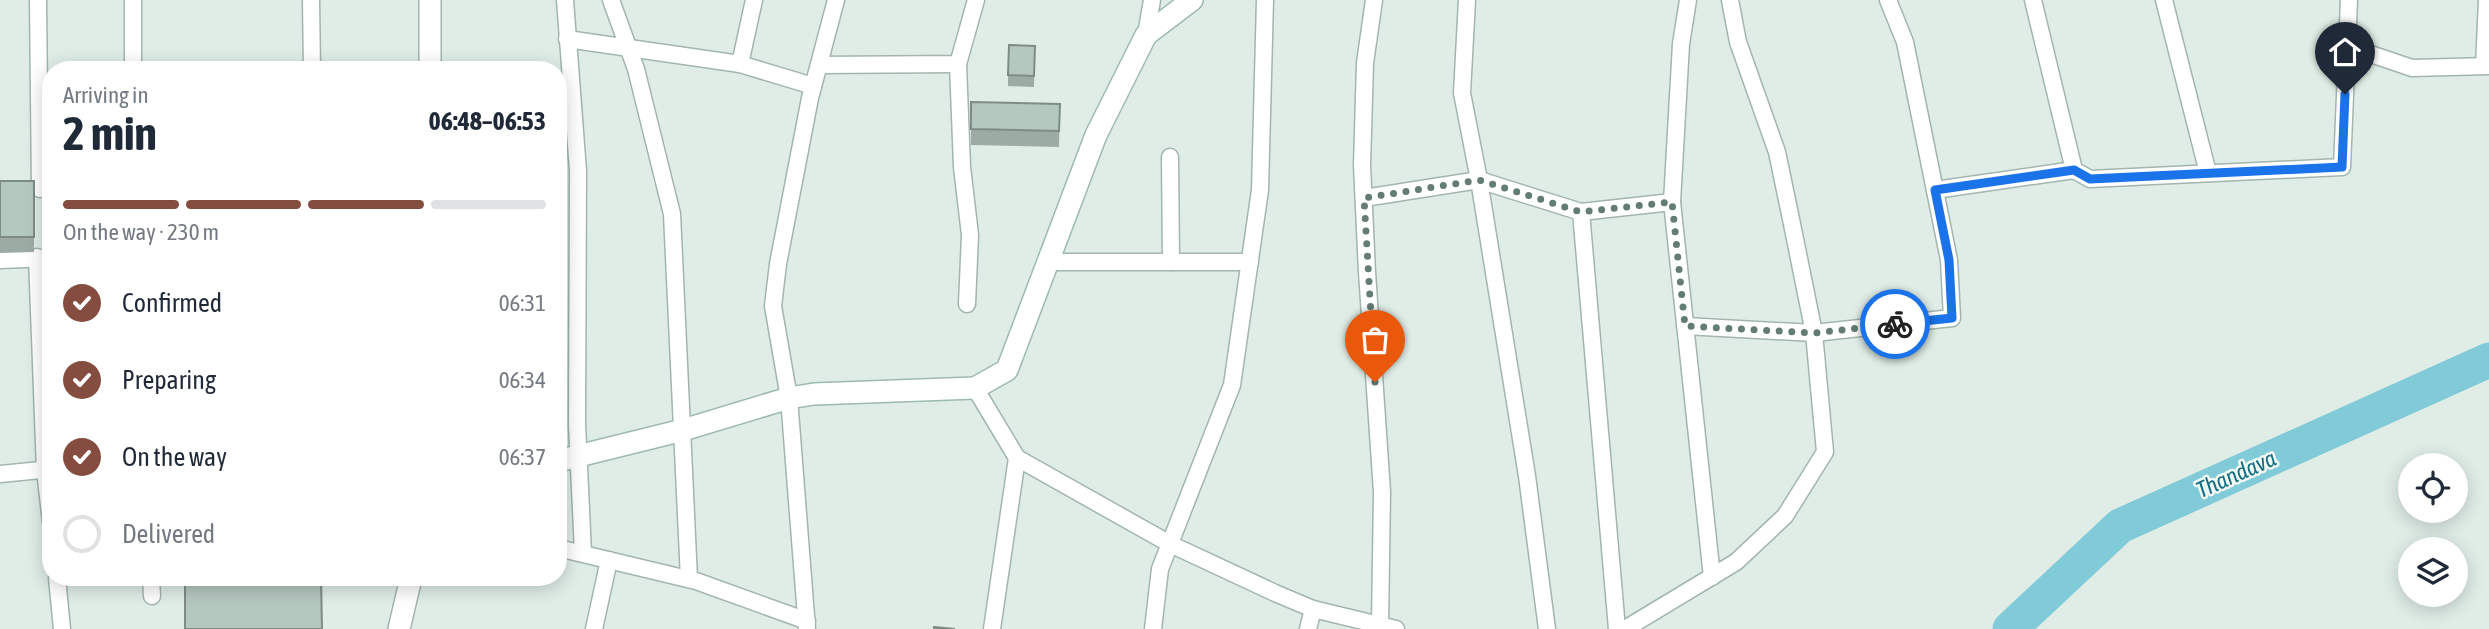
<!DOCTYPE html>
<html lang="en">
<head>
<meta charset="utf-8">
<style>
  body { margin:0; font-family:"Asap Condensed",sans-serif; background:#f6f6f7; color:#1f2937; height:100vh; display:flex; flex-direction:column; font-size:26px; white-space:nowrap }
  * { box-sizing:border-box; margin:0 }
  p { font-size:23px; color:#747a83 }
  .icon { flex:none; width:38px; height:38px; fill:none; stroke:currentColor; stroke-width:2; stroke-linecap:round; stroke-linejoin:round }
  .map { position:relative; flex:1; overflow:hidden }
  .side { position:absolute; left:42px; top:61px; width:525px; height:525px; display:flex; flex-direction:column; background:#fff; border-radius:28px; box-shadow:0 4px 18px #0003 }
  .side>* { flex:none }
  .tools { position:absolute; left:2398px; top:453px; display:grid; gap:14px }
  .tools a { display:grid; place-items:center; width:70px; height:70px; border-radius:50%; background:#fff; box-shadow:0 4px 18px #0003; font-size:35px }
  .pin { position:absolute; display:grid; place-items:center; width:60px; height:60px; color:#fff; margin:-72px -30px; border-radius:50% 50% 50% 0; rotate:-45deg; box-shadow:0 0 7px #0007 }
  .pin .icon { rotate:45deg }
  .courier { position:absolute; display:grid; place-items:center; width:70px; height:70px; margin:-35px; border:5px solid #1a73e8; border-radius:50%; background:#fff; color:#222; box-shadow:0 2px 9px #0007 }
  .overview em { font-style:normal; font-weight:700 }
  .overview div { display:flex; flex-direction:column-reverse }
  .overview { display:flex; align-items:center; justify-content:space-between; height:119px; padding:0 21px }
  h1 { font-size:46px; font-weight:700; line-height:52px }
  .bar { display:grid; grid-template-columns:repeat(4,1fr); gap:10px 7px; align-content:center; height:84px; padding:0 21px }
  .bar i { height:9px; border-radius:5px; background:#e0e1e3 }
  .bar .active { background:#844d40 }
  .bar p { grid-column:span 4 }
  ol { padding:0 21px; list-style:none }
  li { display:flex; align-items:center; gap:21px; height:77px }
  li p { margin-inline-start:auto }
  li .icon { padding:7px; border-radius:50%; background:#844d40; color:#fff; stroke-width:4 }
  li:last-child { color:#747a83 }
  li i { width:38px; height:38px; border:4px solid #e0e1e3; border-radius:50% }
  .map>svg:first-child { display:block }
</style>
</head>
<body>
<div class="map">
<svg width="2489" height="629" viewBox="0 0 2489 629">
  <rect width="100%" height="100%" fill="#e0ede7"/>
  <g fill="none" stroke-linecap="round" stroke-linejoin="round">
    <polyline stroke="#81cad8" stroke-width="35" points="2010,629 2120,526 2489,360"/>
    <defs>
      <g id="minor">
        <polyline points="38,0 40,189"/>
        <polyline points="133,0 133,70"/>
        <polyline points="311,0 312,70"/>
        <polyline points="565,0 578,171 577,424 583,553"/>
        <polyline points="611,0 636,69 672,214 689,579"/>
        <polyline points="1374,0 1365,63 1362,165 1367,272 1382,492 1380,625"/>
        <polyline points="1467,0 1462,93 1479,180 1581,212 1672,202"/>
        <polyline points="1688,0 1681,44 1672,202 1712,577"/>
        <polyline points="2033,0 2074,170 2090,179 2342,167 2349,0"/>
        <polyline points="2164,0 2208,173"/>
        <polyline points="1146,35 1152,0"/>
        <polyline points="567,39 740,64 813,86"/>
        <polyline points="2347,46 2412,68 2489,66"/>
        <polyline points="740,64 754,0"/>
        <polyline points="958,64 962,167 970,235 967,304"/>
        <polyline points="819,65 958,64 976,0"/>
        <polyline points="2484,66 2487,0"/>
        <polyline points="1170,157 1171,262"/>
        <polyline points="1935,190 2074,170"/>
        <polyline points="1364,198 1479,180 1527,476 1547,629"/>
        <polyline points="1581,212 1617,629"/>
        <polyline points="37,257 45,470 51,523"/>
        <polyline points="0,260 51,258"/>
        <polyline points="1048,262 1250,262"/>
        <polyline points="1685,326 1814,333 1952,318 1949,260 1905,42 1888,0"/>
        <polyline points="975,388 1017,458 1170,544 1275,593 1313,609 1396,629"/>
        <polyline points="0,474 51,469"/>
        <polyline points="558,548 696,581 807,621"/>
        <polyline points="57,578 62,629"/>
        <polyline points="151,578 152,596"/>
        <polyline points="594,629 609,560"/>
        <polyline points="807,629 789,398 773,306 778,264 810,98 836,0"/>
        <polyline points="992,629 1017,458"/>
        <polyline points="1153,629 1160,569 1232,385 1260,190 1265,0"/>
        <polyline points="1308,629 1313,609"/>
        <polyline points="1625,629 1736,562 1785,516 1825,452 1814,333 1792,224 1777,152 1738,42 1730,0"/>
      </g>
      <g id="tertiary">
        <polyline points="430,70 430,0"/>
        <polyline points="399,629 411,578"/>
      </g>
      <polyline id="secondary" points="558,461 683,430 789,398 814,394 975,388 1007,370 1096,135 1146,35 1192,0"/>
    </defs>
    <use href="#minor" stroke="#a2b5af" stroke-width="19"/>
    <use href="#tertiary" stroke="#a2b5af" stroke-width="24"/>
    <use href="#secondary" stroke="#9dbab0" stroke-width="24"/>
    <use href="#minor" stroke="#fff" stroke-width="16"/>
    <use href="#tertiary" stroke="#fff" stroke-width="21"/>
    <use href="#secondary" stroke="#fff" stroke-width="21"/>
  </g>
  <g fill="#9caca5">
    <polygon points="1035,46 1034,87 1008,86 1008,75"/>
    <polygon points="971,102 1060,104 1059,147 971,145"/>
    <polygon points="0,181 34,181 34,252 0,253"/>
  </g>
  <g fill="#b5c8c0" stroke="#7f8c86" stroke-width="2">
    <polygon points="1009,45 1035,46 1034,76 1008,75"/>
    <polygon points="971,102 1060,104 1059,131 971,129"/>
    <rect x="0" y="181" width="34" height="56"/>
    <polygon points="185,578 321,578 322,629 185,629"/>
    <polygon points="934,627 955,629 934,629"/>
  </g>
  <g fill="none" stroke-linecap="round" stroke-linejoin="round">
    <polyline stroke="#637c75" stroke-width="7" stroke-dasharray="0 12.6" points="1375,382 1364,198 1479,180 1581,212 1672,202 1685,326 1814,333 1895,324"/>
    <polyline stroke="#1a73e8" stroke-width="9" points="1895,324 1952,318 1949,260 1935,190 2074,170 2090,179 2342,167 2345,94"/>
  </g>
  <g text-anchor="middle" stroke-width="5" stroke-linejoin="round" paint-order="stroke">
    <g font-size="23" font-style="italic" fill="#126e82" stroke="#f1f9f5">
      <text transform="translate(2236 474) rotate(-24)" y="8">Thandava</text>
    </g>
  </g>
</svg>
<div class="tools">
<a><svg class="icon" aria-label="locate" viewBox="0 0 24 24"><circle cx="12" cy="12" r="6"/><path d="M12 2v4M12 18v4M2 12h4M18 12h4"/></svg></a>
<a><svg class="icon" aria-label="layers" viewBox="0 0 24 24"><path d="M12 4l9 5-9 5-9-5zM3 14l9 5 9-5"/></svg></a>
</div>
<div class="pin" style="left:1375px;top:382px;background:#ea580c"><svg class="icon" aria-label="bag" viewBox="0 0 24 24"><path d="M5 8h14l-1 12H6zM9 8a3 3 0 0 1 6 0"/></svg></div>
<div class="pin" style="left:2345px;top:94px;background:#1f2937"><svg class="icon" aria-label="home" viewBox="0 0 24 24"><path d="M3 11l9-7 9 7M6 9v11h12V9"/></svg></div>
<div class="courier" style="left:1895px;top:324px"><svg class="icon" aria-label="bike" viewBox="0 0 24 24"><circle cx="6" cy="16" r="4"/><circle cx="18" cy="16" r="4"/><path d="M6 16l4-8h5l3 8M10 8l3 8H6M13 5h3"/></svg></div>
<section class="side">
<div class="overview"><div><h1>2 min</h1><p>Arriving in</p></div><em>06:48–06:53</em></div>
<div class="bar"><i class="active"></i><i class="active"></i><i class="active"></i><i></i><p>On the way · 230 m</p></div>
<ol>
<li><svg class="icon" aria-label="check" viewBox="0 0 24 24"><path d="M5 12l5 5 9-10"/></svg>Confirmed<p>06:31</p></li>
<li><svg class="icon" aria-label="check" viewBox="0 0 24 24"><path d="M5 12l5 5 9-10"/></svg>Preparing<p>06:34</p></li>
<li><svg class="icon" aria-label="check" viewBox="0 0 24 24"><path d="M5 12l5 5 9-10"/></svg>On the way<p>06:37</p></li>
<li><i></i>Delivered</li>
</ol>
</section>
</div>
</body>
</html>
